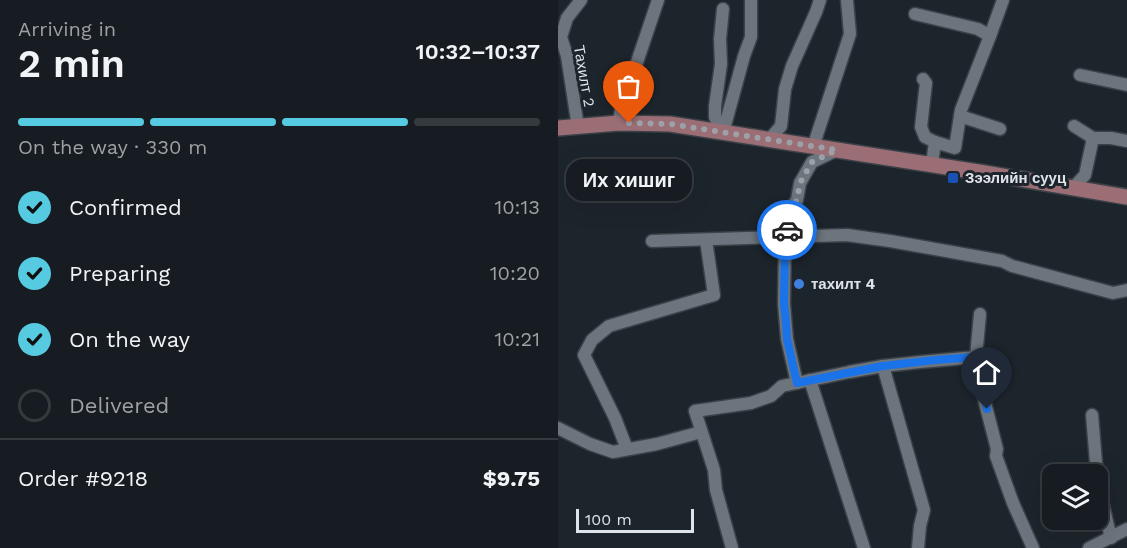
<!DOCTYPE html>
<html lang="en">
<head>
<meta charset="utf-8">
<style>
  body { margin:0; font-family:"Work Sans",sans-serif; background:#1f252a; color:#f1f3f6; height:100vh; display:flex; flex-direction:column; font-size:22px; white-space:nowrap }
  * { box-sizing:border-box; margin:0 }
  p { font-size:20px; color:#9ea1a5 }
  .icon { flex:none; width:33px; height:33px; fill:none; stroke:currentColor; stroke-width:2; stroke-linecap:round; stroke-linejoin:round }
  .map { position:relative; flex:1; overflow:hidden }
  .drawer { display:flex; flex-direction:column; background:#161c21; width:558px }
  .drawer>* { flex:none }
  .buttons { position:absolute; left:484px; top:464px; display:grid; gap:12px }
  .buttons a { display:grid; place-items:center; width:66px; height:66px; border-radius:12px; background:#161c21; box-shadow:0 6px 24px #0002,0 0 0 2px #353a3f; font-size:30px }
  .scale { position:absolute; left:18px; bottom:15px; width:118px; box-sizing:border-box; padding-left:6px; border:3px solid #dfe4e9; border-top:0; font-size:16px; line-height:21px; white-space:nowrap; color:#dfe4e9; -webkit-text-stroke:4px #1d252c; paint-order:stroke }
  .pin { position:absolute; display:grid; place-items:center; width:51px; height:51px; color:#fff; margin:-62px -26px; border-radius:50% 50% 50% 0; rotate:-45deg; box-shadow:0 0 6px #0007 }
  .pin .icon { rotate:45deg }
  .courier { position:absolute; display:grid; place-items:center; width:60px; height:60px; margin:-30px; border:4px solid #1a73e8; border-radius:50%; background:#fff; color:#222; box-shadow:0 2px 8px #0007 }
  .bubble { position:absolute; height:42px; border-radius:18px; background:#161c21; box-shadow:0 6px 24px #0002,0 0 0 2px #353a3f; font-size:20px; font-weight:600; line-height:42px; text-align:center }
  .overview em { font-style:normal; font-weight:600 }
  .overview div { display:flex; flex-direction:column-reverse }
  .overview { display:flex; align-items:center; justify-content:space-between; height:102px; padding:0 18px }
  h1 { font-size:39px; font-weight:600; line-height:45px }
  .bar { display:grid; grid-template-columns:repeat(4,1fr); gap:9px 6px; align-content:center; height:72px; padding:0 18px }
  .bar i { height:8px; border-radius:4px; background:#353a3f }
  .bar .current { background:#55cae0 }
  .bar p { grid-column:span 4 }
  .line { display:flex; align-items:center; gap:15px; padding:0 18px; border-top:2px solid #353a3f }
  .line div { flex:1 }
  ol { padding:0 18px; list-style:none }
  li { display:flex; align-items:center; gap:18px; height:66px }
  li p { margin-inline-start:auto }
  li .icon { padding:6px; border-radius:50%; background:#55cae0; color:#111; stroke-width:4 }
  li:last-child { color:#9ea1a5 }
  li i { width:33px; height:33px; border:3px solid #353a3f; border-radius:50% }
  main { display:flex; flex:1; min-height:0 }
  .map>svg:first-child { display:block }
</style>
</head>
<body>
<main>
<section class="drawer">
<div class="overview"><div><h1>2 min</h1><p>Arriving in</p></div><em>10:32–10:37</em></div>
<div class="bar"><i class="current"></i><i class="current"></i><i class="current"></i><i></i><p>On the way · 330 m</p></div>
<ol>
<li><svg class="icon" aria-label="check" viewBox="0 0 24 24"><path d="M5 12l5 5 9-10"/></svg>Confirmed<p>10:13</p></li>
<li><svg class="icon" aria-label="check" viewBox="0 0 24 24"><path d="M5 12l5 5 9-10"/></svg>Preparing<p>10:20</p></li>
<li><svg class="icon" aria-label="check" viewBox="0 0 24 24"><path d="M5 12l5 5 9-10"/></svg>On the way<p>10:21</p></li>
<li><i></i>Delivered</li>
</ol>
<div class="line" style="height:78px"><div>Order #9218</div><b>$9.75</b></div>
</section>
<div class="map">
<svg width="569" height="548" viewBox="0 0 569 548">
  <rect width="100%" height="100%" fill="#1d252c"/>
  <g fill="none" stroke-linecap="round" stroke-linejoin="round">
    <defs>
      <g id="minor">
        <polyline points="165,9 162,39 163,64 157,106 157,117 165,133 186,56 193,37 193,0"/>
        <polyline points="357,14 420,29 432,36 403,110 397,148 377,142 374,164"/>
        <polyline points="432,36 445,0"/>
        <polyline points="522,75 569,85"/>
        <polyline points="365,79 368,83 363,127 367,137 377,142"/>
        <polyline points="402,116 442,129"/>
        <polyline points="61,123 66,87 75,74 100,0"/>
        <polyline points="516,126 535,138"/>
        <polyline points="20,127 9,56 3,37 9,18 23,0"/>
        <polyline points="211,140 223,126 227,89 234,66 258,12 262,0"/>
        <polyline points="255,147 292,34 289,0"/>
        <polyline points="515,188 527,175 535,138 553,138 569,141"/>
        <polyline points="227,238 226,304 229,339 239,383"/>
        <polyline points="230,238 228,214 239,200 242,183 254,162 279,150"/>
        <polyline points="94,241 289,235 332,241 444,261 454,266 555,293 569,290"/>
        <polyline points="418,357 422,314"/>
        <polyline points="325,366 366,510 362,526 360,548"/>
        <polyline points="252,380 306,548"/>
        <polyline points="534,415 539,474"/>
        <polyline points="0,428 32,444 55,452 99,444 143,432"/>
        <polyline points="69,449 57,418 26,355 34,340 51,326 156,295 148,240"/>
        <polyline points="540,484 553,538"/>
        <polyline points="174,548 158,490 156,470 137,411 193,403 213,396 224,386 291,372 325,366 362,362 418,357 427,403 439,449 438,456 455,503 475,548"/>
        <polyline points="531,548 569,529"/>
      </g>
      <polyline id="major" points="0,128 61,123 112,124 421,172 569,197"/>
    </defs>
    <use href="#minor" stroke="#3b4147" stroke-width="15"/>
    <use href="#major" stroke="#3b4147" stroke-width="18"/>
    <use href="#minor" stroke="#6c757e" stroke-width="12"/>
    <use href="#major" stroke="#9b6d75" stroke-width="15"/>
  </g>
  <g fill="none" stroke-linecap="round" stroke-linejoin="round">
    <polyline stroke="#9ba1a7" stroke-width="6" stroke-dasharray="0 10.8" points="71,123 112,124 279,150 254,162 242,183 239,200 228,214 229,230"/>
    <polyline stroke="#1a73e8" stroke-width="8" points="229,230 230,238 227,238 226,304 228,321 229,339 239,383 325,366 377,360 418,357 429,409"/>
  </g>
  <rect fill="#1a4fb4" stroke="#1d252c" stroke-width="2" x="389" y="172" width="12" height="12" rx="3"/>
  <circle fill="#3f7fe0" stroke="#1d252c" stroke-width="2" cx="241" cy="284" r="6"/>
  <g text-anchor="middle" stroke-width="6" stroke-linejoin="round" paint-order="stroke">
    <g font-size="15" fill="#dfe4e9" stroke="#1d252c">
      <text transform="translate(26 76) rotate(80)" y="5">Тахилт 2</text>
    </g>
    <g font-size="15" font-weight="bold" fill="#dfe4e9" stroke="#1d252c" text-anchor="start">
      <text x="407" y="183">Зээлийн сууц</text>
      <text x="253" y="289">тахилт 4</text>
    </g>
  </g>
</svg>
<div class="buttons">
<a><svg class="icon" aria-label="layers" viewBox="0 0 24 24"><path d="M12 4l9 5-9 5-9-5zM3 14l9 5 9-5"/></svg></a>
</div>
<div class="scale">100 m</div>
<div class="pin" style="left:71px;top:123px;background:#ea580c"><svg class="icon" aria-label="bag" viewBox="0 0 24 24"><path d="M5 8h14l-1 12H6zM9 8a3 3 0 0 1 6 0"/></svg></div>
<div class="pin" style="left:429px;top:409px;background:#1f2937"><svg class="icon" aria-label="home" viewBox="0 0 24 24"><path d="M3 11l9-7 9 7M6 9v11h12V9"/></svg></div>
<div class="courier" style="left:229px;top:230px"><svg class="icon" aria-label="car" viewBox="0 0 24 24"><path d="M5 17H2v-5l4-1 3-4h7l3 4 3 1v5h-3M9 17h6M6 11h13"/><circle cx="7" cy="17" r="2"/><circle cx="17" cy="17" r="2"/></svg></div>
<div class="bubble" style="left:8px;top:159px;width:126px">Их хишиг</div>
</div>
</main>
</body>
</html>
